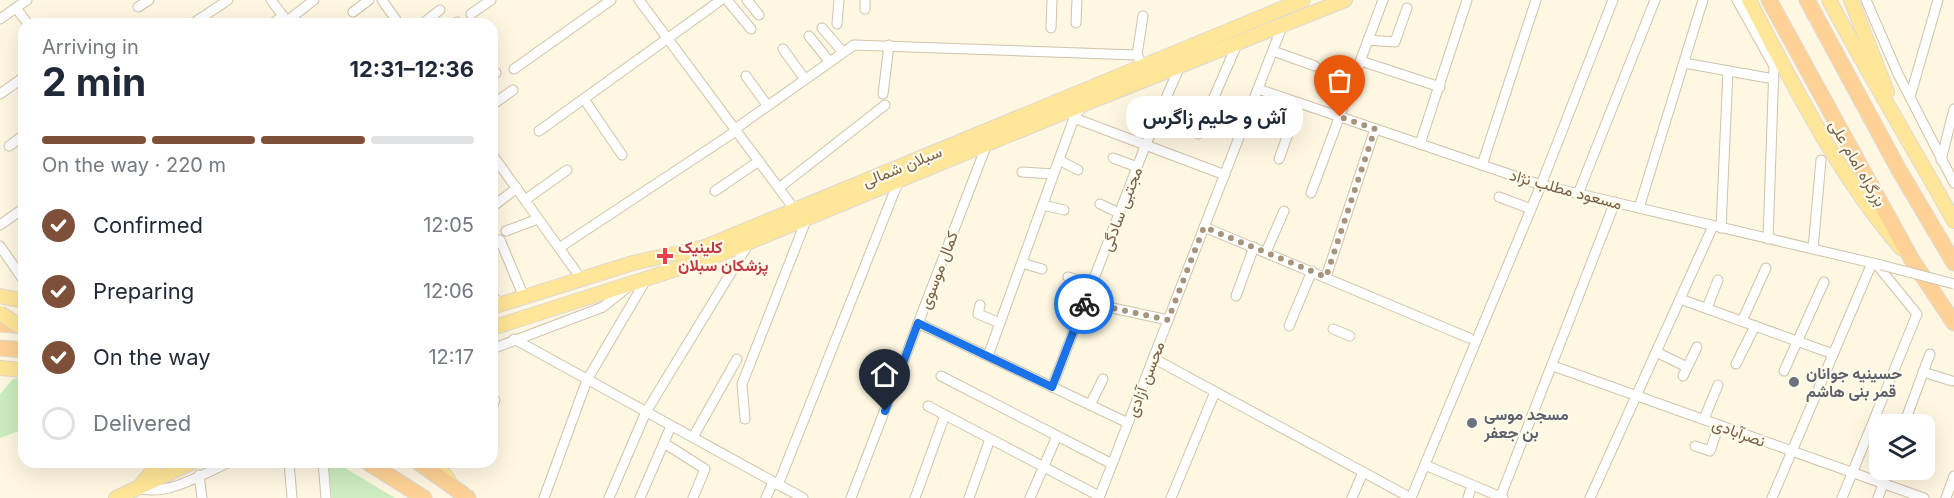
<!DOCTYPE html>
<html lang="en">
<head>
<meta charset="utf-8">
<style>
  body { margin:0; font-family:Inter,Vazirmatn,sans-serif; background:#f6f6f7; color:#1f2937; height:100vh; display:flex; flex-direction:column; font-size:22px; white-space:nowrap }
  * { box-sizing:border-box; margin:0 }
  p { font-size:20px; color:#747a83 }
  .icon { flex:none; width:33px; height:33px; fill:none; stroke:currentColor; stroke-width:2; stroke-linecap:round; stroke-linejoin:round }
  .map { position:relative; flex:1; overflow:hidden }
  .panel { position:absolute; left:18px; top:18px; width:480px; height:450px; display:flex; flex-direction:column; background:#fff; border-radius:18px; box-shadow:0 6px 24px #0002 }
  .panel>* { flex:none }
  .controls { position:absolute; left:1869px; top:414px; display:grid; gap:12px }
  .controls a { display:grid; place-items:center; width:66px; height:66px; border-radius:12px; background:#fff; box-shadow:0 6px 24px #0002; font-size:30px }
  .pin { position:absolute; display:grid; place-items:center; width:51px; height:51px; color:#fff; margin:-62px -26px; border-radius:50% 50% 50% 0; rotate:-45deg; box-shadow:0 0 6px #0007 }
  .pin .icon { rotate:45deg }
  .courier { position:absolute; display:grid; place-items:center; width:60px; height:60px; margin:-30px; border:4px solid #1a73e8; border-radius:50%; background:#fff; color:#222; box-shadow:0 2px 8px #0007 }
  .bubble { position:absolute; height:42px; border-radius:18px; background:#fff; box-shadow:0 6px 24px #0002; font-size:20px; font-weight:700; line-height:42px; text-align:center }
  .overview em { font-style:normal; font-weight:700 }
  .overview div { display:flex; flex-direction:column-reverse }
  .overview { display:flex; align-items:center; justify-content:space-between; height:102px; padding:0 24px }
  h1 { font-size:39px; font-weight:700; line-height:45px }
  .bar { display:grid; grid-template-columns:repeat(4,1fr); gap:9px 6px; align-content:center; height:72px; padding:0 24px }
  .bar i { height:8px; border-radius:4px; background:#e0e1e3 }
  .bar .selected { background:#7e4f39 }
  .bar p { grid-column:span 4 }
  ol { padding:0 24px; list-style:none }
  li { display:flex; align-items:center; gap:18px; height:66px }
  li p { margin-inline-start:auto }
  li .icon { padding:6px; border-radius:50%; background:#7e4f39; color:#fff; stroke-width:4 }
  li:last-child { color:#747a83 }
  li i { width:33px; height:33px; border:3px solid #e0e1e3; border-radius:50% }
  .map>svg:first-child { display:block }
</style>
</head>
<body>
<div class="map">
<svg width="1954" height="498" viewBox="0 0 1954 498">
  <rect width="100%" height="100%" fill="#fef7e2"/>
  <g fill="#ccedbf">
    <polygon points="24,377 24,429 0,438 0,394 13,379"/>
    <polygon points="328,462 335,462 395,498 332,498"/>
  </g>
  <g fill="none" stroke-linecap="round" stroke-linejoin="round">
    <defs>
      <g id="minor">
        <polyline points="271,0 289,24"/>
        <polyline points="382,0 399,24"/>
        <polyline points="639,0 795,210"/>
        <polyline points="727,0 751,29"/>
        <polyline points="747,0 759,15"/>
        <polyline points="1737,0 1774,66 1768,239"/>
        <polyline points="1866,0 1898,74 1954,183"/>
        <polyline points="138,7 149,0"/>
        <polyline points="16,8 28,24"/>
        <polyline points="865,9 865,0"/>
        <polyline points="353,12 369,0"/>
        <polyline points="471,14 491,0"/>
        <polyline points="0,19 27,0"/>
        <polyline points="287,21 314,0"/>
        <polyline points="1076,23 1077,0"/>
        <polyline points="192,24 228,0"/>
        <polyline points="272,24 283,16"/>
        <polyline points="422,24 440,10"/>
        <polyline points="454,24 457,22"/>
        <polyline points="837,24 839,0"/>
        <polyline points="822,28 842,51"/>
        <polyline points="1051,28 1052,0"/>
        <polyline points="809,36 829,61"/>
        <polyline points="1368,40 1395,42 1407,8"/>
        <polyline points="783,49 804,78"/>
        <polyline points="1273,51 1315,66"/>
        <polyline points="1137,55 1143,16"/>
        <polyline points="1361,61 1440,87"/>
        <polyline points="1684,63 1774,79"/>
        <polyline points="514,69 611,0"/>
        <polyline points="492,75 496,73"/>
        <polyline points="746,76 767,105"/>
        <polyline points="1258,89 1541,185 1881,265"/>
        <polyline points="0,94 24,77"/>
        <polyline points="883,94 889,45"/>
        <polyline points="1910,97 1938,0"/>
        <polyline points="584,99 622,155"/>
        <polyline points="492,105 513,90"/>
        <polyline points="1074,118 1225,175"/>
        <polyline points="735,129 854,45 1137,55 1143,66"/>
        <polyline points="539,131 721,0"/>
        <polyline points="1198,134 1238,42"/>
        <polyline points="1420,144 1467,0"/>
        <polyline points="9,146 24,135"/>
        <polyline points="492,154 582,280"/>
        <polyline points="1113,158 1137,167"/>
        <polyline points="1279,159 1299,103"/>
        <polyline points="1059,160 1078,170"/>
        <polyline points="1941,160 1954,109"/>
        <polyline points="1482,165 1536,0"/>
        <polyline points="1022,172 1054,174"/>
        <polyline points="779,188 885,105"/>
        <polyline points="715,191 759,161"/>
        <polyline points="1311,193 1383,0"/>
        <polyline points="1578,194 1655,0"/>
        <polyline points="1499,197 1531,209"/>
        <polyline points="525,200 567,170"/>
        <polyline points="1100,204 1119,213"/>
        <polyline points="1043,205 1064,210"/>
        <polyline points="492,207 517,188"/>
        <polyline points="1639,208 1703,0"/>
        <polyline points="0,225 24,208"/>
        <polyline points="1204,227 1469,338"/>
        <polyline points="1721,228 1728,71"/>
        <polyline points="506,231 538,219"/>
        <polyline points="492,239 500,240 521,290"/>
        <polyline points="0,246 24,281"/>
        <polyline points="559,248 736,131"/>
        <polyline points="1813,249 1821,160"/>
        <polyline points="1266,252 1284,211"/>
        <polyline points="1022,263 1042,269"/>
        <polyline points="1068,277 1092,285"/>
        <polyline points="1326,277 1375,129"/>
        <polyline points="492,295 499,304"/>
        <polyline points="1236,296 1254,247"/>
        <polyline points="1680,299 1833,354"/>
        <polyline points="1085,302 1168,320"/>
        <polyline points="980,305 978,314 1000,323"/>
        <polyline points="1707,308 1718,280"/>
        <polyline points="1742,321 1766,268"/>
        <polyline points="918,323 1128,423"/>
        <polyline points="1289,326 1312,271"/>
        <polyline points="1333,329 1350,336"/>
        <polyline points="514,339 803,498"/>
        <polyline points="492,349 603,307 628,287"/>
        <polyline points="1656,352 1687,367"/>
        <polyline points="988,356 1074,118 1082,106"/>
        <polyline points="1153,358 1411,498"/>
        <polyline points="1736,364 1755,326"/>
        <polyline points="1553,366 1924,498"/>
        <polyline points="1784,371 1824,282"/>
        <polyline points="1923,372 1952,381"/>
        <polyline points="941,376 1112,464"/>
        <polyline points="1683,376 1697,347"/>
        <polyline points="1052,387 1146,144 1180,66"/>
        <polyline points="1090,405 1103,379"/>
        <polyline points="928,406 1099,496"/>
        <polyline points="492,407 495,400"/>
        <polyline points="745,419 742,384 807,218"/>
        <polyline points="1704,419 1718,385"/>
        <polyline points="1904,424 1930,354"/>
        <polyline points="693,437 737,359"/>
        <polyline points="664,443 705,469 693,498"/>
        <polyline points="1695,446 1710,451 1719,425"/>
        <polyline points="289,462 292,498"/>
        <polyline points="323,462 326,498"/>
        <polyline points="1425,465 1503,498"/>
        <polyline points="199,475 202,498"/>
        <polyline points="778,485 899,180"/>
        <path d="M137,488C168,497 202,474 230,462"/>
        <polyline points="544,498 587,380 647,278"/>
        <polyline points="609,498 646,412 749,243"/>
        <polyline points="640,498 671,426"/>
        <polyline points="766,498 773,482"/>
        <polyline points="851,498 987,144"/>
        <polyline points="915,498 945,415"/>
        <polyline points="969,498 990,439"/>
        <polyline points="1030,498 1057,436"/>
        <polyline points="1099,498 1283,24"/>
        <polyline points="1171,498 1215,392"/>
        <polyline points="1352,498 1363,472"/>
        <polyline points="1411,498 1541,185 1613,0"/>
        <polyline points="1468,498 1470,491"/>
        <polyline points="1500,498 1615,202"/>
        <polyline points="1590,498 1713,226"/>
        <polyline points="1772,498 1872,263"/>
        <polyline points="1842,498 1917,314 1877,265"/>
        <polyline points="1878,498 1888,470"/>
        <polyline points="1946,498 1954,476"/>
      </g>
      <g id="primary">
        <path d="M1749,0C1794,86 1837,174 1901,248"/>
        <path d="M1829,0C1869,75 1913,147 1954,221"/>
        <polyline points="1851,0 1887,92"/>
        <polyline points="0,296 24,301"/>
        <polyline points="492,307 633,263 705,247 1303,0"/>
        <polyline points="492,328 708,259 1084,104 1345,0"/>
        <polyline points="0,368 24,370"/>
        <polyline points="433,462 448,479"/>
        <polyline points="141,485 152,472 154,462"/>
        <polyline points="116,498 193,462"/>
      </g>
      <g id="trunk">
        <polyline points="1769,0 1912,260 1954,323"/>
        <polyline points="1807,0 1899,170 1954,263"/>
        <polyline points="0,324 24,326"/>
        <polyline points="0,348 24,350"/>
        <polyline points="367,462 424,498"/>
        <polyline points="418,462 468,498"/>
      </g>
    </defs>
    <use href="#minor" stroke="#d2c2aa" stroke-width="11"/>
    <use href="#primary" stroke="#dfd9d3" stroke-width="16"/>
    <use href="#trunk" stroke="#dfd9d3" stroke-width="17"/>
    <use href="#minor" stroke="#fff" stroke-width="9"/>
    <use href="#primary" stroke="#ffe698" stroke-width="14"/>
    <use href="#trunk" stroke="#fed296" stroke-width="15"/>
    <defs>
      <polyline id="minor-bridge" points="1881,265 1954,284"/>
      <polyline id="primary-bridge" points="0,313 24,329"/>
    </defs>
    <use href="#minor-bridge" stroke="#d2c2aa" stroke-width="11" stroke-linecap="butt"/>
    <use href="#primary-bridge" stroke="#dfd9d3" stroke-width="16" stroke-linecap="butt"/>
    <use href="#minor-bridge" stroke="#fff" stroke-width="9"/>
    <use href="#primary-bridge" stroke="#ffe698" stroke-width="14"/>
  </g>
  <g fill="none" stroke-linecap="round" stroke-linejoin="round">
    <polyline stroke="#a7947d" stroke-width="6" stroke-dasharray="0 10.8" points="1084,304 1085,302 1168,320 1204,227 1326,277 1375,129 1340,117"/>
    <polyline stroke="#1a73e8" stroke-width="8" points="885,411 918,323 1052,387 1084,304"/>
  </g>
  <path fill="#e0444e" stroke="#fffaea" stroke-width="2" d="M662 247h6v6h6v6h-6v6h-6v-6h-6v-6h6z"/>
  <g fill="#6b7280" stroke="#fffaea" stroke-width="2">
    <circle cx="1794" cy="382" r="6"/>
    <circle cx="1472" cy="423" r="6"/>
  </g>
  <g text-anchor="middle" stroke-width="4.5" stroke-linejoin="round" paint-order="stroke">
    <g font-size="16" fill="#785f46" stroke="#fffaea">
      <text transform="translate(1858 163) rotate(60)" y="6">بزرگراه امام علی</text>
      <text transform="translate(902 166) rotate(-22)" y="6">سبلان شمالی</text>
      <text transform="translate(1566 189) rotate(15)" y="6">مسعود مطلب نژاد</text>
      <text transform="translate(1121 209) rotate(-69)" y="6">مجتبی سادگی</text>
      <text transform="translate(938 270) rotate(-69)" y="6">کمال موسوی</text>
      <text transform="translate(1145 379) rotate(-69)" y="6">محسن آزادی</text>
      <text transform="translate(1739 432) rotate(20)" y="6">نصرآبادی</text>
    </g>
    <g font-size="16" font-weight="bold" fill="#be3a42" stroke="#fffaea" text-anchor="start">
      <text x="678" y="253">کلینیک<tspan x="678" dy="18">پزشکان سبلان</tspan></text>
    </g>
    <g font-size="16" font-weight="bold" fill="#5b616d" stroke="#fffaea" text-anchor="start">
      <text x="1806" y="379">حسینیه جوانان<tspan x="1806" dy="18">قمر بنی هاشم</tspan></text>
      <text x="1484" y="420">مسجد موسی<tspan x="1484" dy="18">بن جعفر</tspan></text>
    </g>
  </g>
</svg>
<div class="controls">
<a><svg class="icon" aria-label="layers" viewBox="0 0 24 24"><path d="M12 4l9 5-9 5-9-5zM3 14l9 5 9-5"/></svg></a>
</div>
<div class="pin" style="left:1340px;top:117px;background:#ea580c"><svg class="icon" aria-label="bag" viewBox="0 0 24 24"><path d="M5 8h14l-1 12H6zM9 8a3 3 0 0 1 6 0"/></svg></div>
<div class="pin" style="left:885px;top:411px;background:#1f2937"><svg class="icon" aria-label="home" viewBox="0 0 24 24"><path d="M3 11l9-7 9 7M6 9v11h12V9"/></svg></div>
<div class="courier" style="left:1084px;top:304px"><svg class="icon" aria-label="bike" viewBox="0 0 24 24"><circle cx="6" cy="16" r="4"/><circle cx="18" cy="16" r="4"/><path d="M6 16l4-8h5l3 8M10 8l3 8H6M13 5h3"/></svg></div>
<div class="bubble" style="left:1126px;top:96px;width:177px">آش و حلیم زاگرس</div>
<section class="panel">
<div class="overview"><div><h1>2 min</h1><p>Arriving in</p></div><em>12:31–12:36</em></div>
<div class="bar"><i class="selected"></i><i class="selected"></i><i class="selected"></i><i></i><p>On the way · 220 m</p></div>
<ol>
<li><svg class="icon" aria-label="check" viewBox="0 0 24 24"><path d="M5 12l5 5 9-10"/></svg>Confirmed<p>12:05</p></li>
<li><svg class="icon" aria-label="check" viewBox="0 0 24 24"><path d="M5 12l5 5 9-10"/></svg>Preparing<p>12:06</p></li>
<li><svg class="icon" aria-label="check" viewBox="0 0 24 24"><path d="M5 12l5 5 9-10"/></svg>On the way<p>12:17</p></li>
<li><i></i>Delivered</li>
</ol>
</section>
</div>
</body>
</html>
